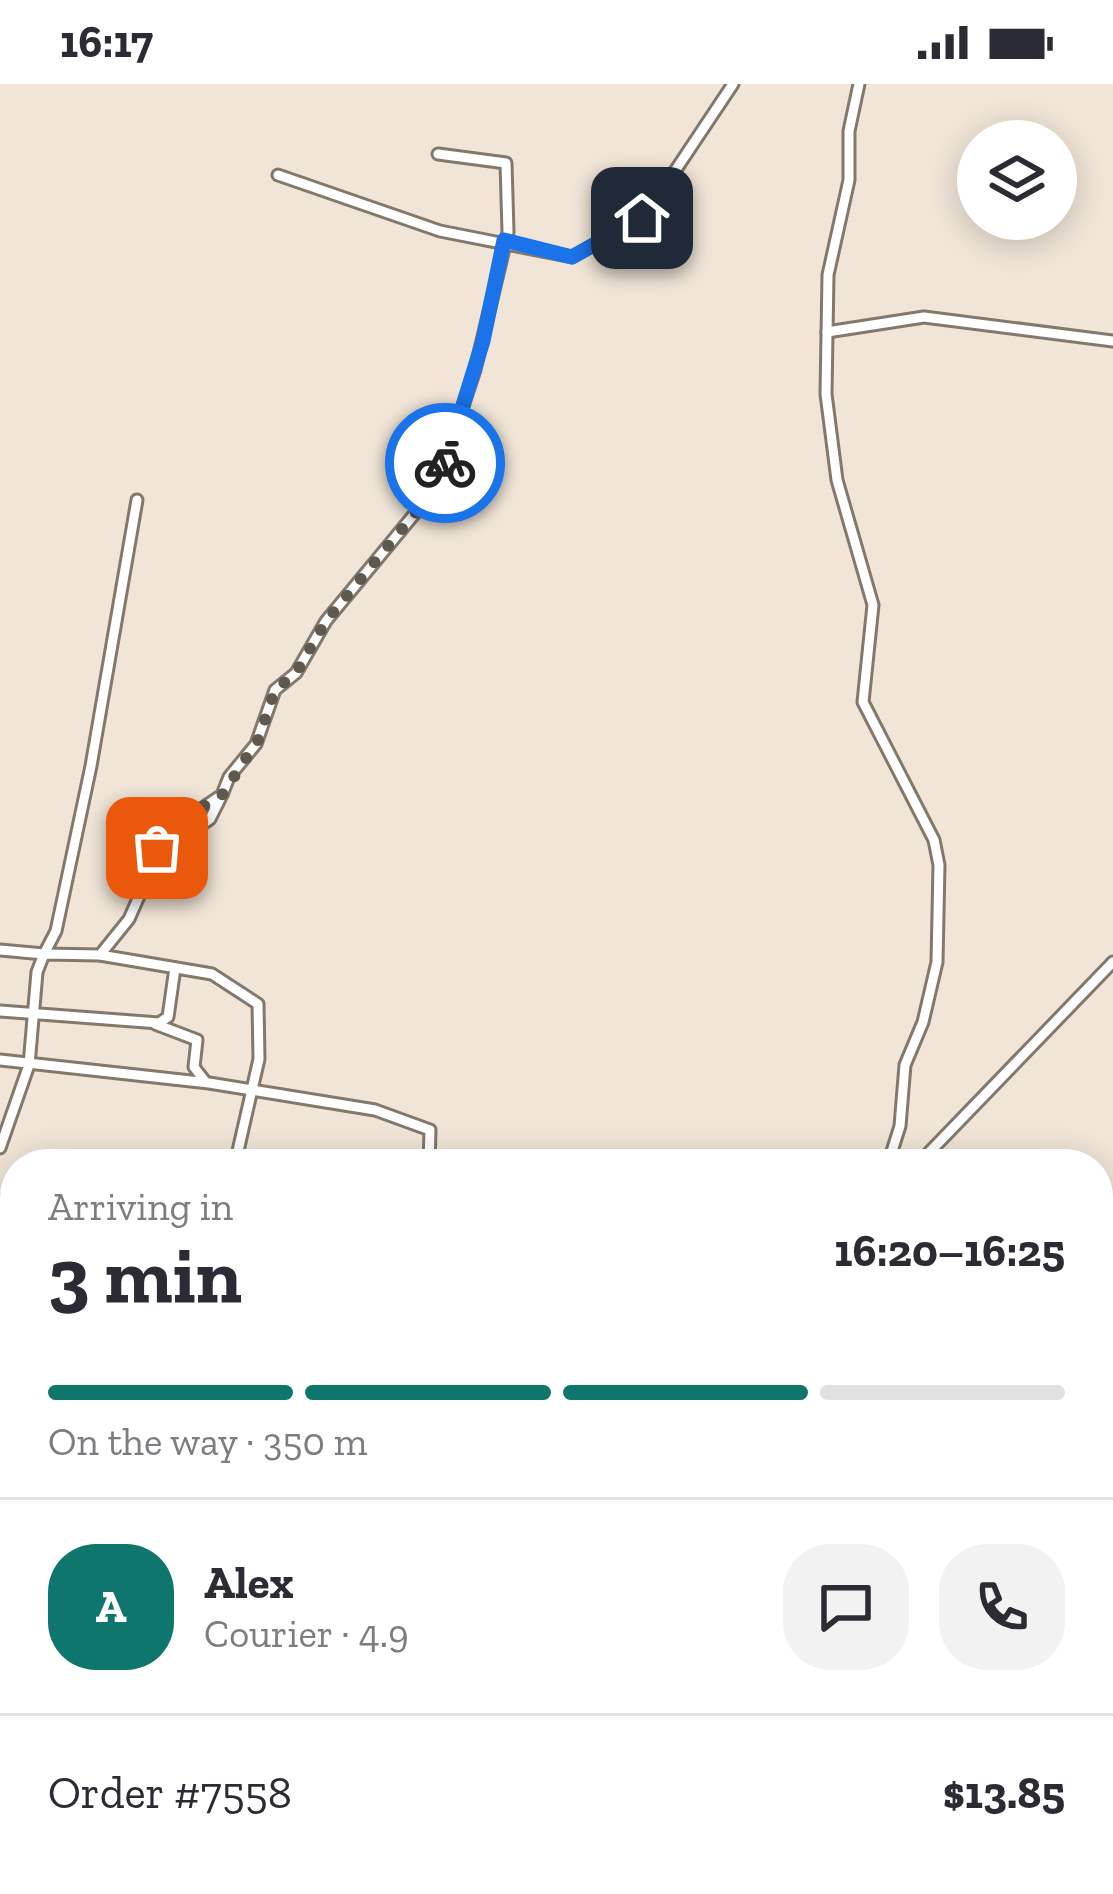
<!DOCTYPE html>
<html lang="en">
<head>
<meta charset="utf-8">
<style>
  body { margin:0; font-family:"Zilla Slab",serif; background:#f2f2f3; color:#2b2b33; height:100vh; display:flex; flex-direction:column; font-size:45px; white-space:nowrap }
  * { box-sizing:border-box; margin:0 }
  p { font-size:39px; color:#7c7c81 }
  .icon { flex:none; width:66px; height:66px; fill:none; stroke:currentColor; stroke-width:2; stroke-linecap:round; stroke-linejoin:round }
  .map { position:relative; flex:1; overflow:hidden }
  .panel { position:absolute; left:0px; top:1065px; width:1113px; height:747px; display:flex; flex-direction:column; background:#fff; border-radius:48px 48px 0 0; box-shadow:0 6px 30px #0003 }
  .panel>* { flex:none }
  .fabs { position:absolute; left:957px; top:36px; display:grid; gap:24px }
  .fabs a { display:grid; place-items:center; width:120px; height:120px; border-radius:50%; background:#fff; box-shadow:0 6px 30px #0003; font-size:60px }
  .pin { position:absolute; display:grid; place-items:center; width:102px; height:102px; color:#fff; margin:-51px; border-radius:24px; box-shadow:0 6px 18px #0006 }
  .courier { position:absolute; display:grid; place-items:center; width:120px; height:120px; margin:-60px; border:9px solid #1a73e8; border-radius:50%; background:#fff; color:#222; box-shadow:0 3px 15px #0007 }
  .summary em { font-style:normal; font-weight:800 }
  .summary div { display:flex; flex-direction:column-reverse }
  .summary { display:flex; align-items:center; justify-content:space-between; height:204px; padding:0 48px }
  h1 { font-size:78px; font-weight:800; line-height:90px }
  .bar { display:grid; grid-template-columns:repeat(4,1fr); gap:18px 12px; align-content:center; height:144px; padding:0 48px }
  .bar i { height:15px; border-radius:9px; background:#e1e1e2 }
  .bar .current { background:#0f766e }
  .bar p { grid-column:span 4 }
  .line { display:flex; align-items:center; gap:30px; padding:0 48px; border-top:3px solid #e1e1e2 }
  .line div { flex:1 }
  .round { display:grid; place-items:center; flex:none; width:126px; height:126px; border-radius:48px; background:#f2f2f3 }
  .status { display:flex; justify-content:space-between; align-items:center; height:84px; padding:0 60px; background:#fff; direction:ltr }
  .status svg { height:33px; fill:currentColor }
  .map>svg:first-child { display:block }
</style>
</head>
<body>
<div class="status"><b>16:17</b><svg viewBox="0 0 49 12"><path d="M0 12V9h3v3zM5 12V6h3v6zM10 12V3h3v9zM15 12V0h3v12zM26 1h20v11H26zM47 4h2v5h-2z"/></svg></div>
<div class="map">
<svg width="1113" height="1810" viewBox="0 0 1113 1810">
  <rect width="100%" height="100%" fill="#f0e5d7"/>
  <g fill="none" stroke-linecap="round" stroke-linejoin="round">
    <defs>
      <g id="minor">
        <polyline points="859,0 849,47 849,96 828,191 826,310 837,396 873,521 863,618 934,756 939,781 937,878 923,938 905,981 900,1042 888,1080"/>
        <polyline points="278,91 440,147 572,173 645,132 733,0"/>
        <polyline points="827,248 924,233 1113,257"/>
        <polyline points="154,773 210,735 220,715"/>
        <polyline points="0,866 44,870 56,847 91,682 137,416"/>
        <polyline points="100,871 212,890 258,920 259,975 235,1080"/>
        <polyline points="0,927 159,939 168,933 175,884"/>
        <polyline points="155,940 197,956 194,983 204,996"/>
        <polyline points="0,976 209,999 375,1026 430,1046 429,1080"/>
        <polyline points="0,1064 29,981 37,888 44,870 100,871 129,835 168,747 222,711 229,693 256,660 275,606 296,589 326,537 436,404 475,286 508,148 506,79 438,70"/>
        <polyline points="238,1073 262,1080"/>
        <polyline points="918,1080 1113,878"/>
        <polyline points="0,1117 15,1121"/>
        <polyline points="1098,1237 1113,1236"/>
        <polyline points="3,1246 15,1232"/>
        <polyline points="1098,1370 1113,1373"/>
        <polyline points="1098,1416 1113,1397"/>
        <polyline points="0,1454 15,1447"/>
        <polyline points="1098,1469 1113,1470"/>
        <polyline points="1098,1565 1113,1570"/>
        <polyline points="0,1573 15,1523"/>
        <polyline points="0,1633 10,1607"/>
        <polyline points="1098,1650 1113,1633"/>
        <polyline points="1098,1672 1113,1676"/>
        <polyline points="364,1797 392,1810"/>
        <polyline points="481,1797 494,1810"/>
        <polyline points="650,1797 687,1810"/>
        <polyline points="863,1798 872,1810"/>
        <polyline points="244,1810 245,1797"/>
        <polyline points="468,1810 478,1797"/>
        <polyline points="688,1810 719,1797"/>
        <polyline points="834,1810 838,1797"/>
        <polyline points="882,1810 888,1797"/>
      </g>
    </defs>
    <use href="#minor" stroke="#82786b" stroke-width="15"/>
    <use href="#minor" stroke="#fff" stroke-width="9"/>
  </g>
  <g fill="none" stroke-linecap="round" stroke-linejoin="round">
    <polyline stroke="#5e5950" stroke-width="12" stroke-dasharray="0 21.6" points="157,764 174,740 222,711 258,656 275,606 296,589 326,537 436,404 445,379"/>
    <polyline stroke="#1a73e8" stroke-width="15" points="445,379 483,257 504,156 572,173 642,134"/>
  </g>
</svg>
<div class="fabs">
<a><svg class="icon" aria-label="layers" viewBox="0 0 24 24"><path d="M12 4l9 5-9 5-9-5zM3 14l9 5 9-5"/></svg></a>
</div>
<div class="pin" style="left:157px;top:764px;background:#ea580c"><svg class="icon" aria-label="bag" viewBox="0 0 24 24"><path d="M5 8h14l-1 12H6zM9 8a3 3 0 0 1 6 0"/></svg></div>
<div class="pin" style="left:642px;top:134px;background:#1f2937"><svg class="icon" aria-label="home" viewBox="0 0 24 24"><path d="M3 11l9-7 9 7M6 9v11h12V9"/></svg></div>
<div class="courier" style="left:445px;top:379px"><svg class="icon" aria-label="bike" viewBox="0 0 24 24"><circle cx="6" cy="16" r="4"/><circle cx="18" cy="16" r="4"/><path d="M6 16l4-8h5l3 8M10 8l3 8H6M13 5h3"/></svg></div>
<section class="panel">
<div class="summary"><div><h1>3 min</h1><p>Arriving in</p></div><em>16:20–16:25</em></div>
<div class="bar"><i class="current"></i><i class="current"></i><i class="current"></i><i></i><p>On the way · 350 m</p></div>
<div class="line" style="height:216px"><b class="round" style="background:#0f766e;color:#fff">A</b><div><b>Alex</b><p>Courier · 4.9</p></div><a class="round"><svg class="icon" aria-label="chat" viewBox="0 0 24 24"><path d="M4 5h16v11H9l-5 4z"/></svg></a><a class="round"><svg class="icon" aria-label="phone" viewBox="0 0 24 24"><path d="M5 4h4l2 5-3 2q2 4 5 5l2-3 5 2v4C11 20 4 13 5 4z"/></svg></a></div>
<div class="line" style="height:156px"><div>Order #7558</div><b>$13.85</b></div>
</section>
</div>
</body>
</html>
